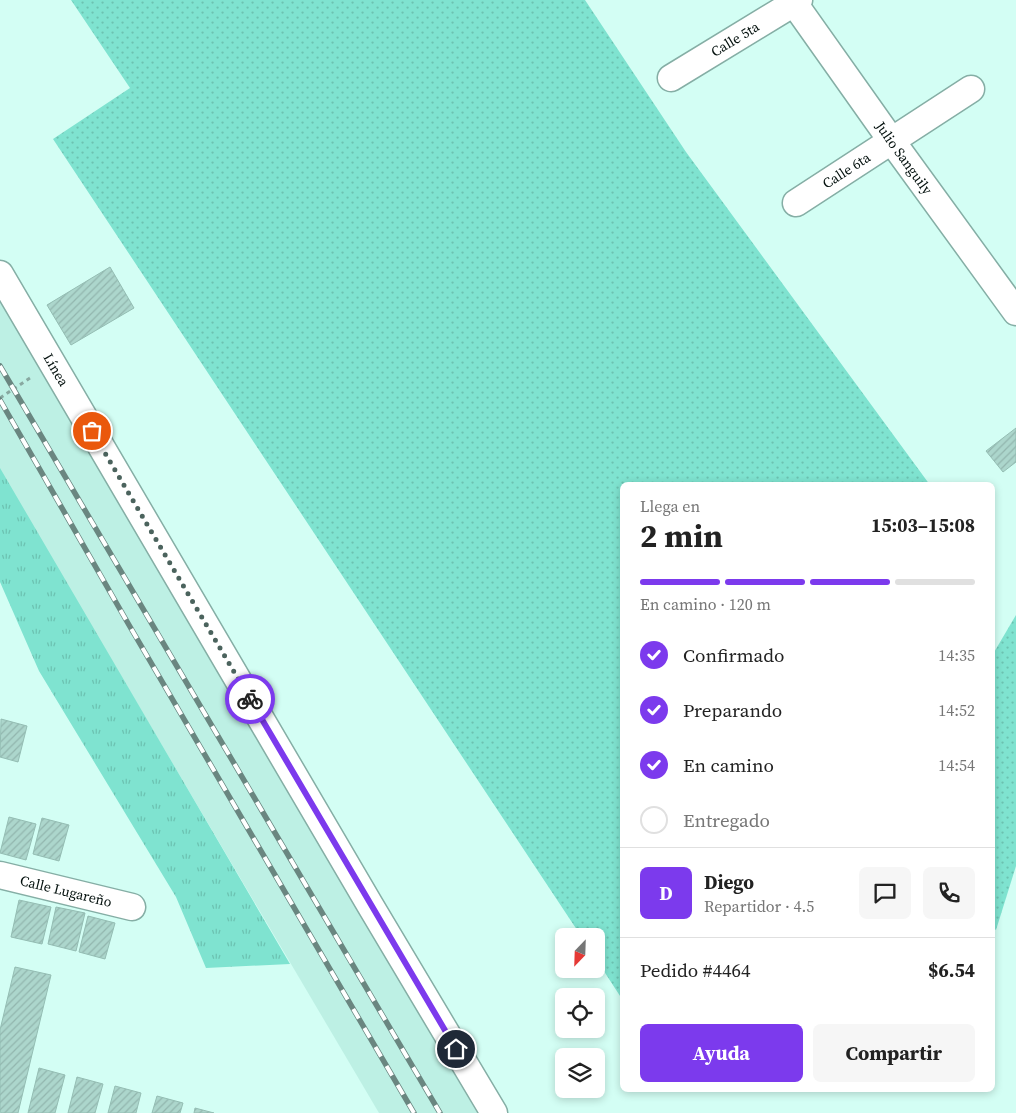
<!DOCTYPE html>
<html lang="es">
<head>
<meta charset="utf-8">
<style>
  body { margin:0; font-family:"Source Serif 4",serif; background:#f6f6f6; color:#222; height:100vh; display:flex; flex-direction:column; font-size:19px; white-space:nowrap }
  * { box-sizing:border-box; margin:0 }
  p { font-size:16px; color:#767676 }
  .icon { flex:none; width:28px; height:28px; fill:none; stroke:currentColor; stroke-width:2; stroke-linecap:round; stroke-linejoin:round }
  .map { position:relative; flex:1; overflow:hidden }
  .drawer { position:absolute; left:620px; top:482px; width:375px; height:610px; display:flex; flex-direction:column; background:#fff; border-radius:8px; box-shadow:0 2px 8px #0003 }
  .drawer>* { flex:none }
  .needle { width:32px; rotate:203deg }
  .controls { position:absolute; left:555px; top:928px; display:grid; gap:10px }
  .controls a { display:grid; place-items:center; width:50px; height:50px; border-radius:8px; background:#fff; box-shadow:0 2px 8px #0003; font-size:25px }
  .pin { position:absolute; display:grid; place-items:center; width:42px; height:42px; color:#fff; margin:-21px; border:2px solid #fff; border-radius:50%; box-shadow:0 1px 5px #0007 }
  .courier { position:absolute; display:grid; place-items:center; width:50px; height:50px; margin:-25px; border:4px solid #7c3aed; border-radius:50%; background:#fff; color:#222; box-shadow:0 1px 6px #0007 }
  .headline em { font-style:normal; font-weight:700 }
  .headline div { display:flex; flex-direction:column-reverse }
  .headline { display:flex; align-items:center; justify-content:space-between; height:85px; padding:0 20px }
  h1 { font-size:32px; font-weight:700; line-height:38px }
  .bar { display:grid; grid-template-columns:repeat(4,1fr); gap:8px 5px; align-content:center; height:60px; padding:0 20px }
  .bar i { height:6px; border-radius:4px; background:#e0e0e0 }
  .bar .active { background:#7c3aed }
  .bar p { grid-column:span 4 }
  .line { display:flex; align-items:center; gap:12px; padding:0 20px; border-top:1px solid #e0e0e0 }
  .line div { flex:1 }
  .round { display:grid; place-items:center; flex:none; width:52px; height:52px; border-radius:8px; background:#f6f6f6 }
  ol { padding:0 20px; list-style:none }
  li { display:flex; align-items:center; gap:15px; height:55px }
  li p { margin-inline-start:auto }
  li .icon { padding:5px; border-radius:50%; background:#7c3aed; color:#fff; stroke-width:4 }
  li:last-child { color:#767676 }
  li i { width:28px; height:28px; border:2px solid #e0e0e0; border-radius:50% }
  .action { display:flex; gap:10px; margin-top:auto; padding:10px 20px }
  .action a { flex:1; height:58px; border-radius:8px; background:#7c3aed; color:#fff; font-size:20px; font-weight:700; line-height:58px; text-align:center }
  .action a+a { background:#f6f6f6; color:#222 }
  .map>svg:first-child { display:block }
</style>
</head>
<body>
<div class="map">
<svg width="1016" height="1113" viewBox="0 0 1016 1113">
  <defs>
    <pattern id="grass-tufts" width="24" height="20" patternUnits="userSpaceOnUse" patternTransform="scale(1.25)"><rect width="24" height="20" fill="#7fe3d0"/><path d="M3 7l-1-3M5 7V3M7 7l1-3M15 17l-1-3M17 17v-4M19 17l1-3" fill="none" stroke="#6cc2b1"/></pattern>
    <pattern id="garden-dots" width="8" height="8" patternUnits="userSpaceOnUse" patternTransform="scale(1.25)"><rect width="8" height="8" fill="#7fe3d0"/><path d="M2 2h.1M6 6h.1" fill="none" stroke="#6cc2b1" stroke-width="1.8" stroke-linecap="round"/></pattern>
    <pattern id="building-hatch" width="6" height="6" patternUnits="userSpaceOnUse" patternTransform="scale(1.25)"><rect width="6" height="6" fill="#acd6cc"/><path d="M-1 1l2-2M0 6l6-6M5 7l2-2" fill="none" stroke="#92b6ae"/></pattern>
  </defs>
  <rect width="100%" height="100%" fill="#d3fef4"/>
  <polygon fill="#bdf0e4" points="0,299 477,1113 379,1113 0,471"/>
  <polygon fill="url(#grass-tufts)" points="0,468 290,964 206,968 176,897 39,671 0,582"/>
  <g fill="url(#garden-dots)">
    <polygon points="71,0 585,0 686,152 930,485 622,485 622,999 596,959 596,936 581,936 53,139 130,88"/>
    <polygon points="1016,615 1016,866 996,930 992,927 993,654"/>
  </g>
  <g fill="url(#building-hatch)" stroke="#94bdb3">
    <polygon points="110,267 134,308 71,345 47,305"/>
    <polygon points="1016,428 1016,462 1003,472 986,451"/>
    <polygon points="1,719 27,726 18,762 0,757"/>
    <polygon points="9,817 36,824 26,860 0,853"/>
    <polygon points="42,818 69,825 59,861 33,854"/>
    <polygon points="19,900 51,907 42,944 11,937"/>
    <polygon points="56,907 85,913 76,951 48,944"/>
    <polygon points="88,916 115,923 105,959 79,952"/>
    <polygon points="15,967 51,975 18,1113 2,1113 0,1112 0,1030"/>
    <polygon points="39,1068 65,1075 55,1113 28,1113"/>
    <polygon points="77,1077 103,1084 95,1113 68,1113"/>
    <polygon points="115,1086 141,1093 136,1113 108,1113"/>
    <polygon points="157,1096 183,1103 180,1113 152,1113"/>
    <polygon points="195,1108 214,1113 194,1113"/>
  </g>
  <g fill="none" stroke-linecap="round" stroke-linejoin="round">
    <defs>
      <g id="minor">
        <path id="s1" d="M794,3L891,140L1016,312"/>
        <path id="s2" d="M671,78L799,0"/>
        <path id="s3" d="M796,203L971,89"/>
        <path id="s4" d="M0,274L370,905L494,1113"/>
        <path id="s5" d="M0,875L132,907"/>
      </g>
    </defs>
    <use href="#minor" stroke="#85aea5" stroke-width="29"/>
    <polyline stroke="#88a8a0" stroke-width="3" stroke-dasharray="4 4" stroke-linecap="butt" points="0,398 33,376"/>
    <use href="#minor" stroke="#fff" stroke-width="26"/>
    <defs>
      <g id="rail">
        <polyline points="0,366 440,1113"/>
        <polyline points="0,400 129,625 414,1113"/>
      </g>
    </defs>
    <use href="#rail" stroke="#6a8680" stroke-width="5.5"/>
    <use href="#rail" stroke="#fff" stroke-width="4" stroke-dasharray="11" stroke-linecap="butt"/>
  </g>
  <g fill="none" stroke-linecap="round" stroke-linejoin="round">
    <polyline stroke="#4b635d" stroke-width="5" stroke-dasharray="0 9" points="92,431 250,699"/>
    <polyline stroke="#7c3aed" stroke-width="6" points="250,699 456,1049"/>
  </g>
  <g text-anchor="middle" stroke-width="5" stroke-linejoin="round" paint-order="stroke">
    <g font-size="14" fill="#020f0c" stroke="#fff">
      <text dy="5" stroke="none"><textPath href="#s2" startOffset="75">Calle 5ta</textPath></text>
      <text dy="5" stroke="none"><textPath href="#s1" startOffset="190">Julio Sanguily</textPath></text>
      <text dy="5" stroke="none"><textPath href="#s3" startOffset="60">Calle 6ta</textPath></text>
      <text dy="5" stroke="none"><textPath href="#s4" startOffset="111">Línea</textPath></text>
      <text dy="5" stroke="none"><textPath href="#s5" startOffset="68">Calle Lugareño</textPath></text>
    </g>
  </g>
</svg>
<div class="controls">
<a><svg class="needle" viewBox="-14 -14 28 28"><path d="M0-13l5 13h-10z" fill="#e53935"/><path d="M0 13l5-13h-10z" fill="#767676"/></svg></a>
<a><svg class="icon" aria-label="locate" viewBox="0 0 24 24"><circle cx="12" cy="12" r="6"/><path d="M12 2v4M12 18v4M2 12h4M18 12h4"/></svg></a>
<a><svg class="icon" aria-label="layers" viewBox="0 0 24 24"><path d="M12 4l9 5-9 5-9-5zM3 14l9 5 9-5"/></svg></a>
</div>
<div class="pin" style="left:92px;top:431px;background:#ea580c"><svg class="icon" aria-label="bag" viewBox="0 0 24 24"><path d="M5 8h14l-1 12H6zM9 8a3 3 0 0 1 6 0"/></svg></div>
<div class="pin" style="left:456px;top:1049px;background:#1f2937"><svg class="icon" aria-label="home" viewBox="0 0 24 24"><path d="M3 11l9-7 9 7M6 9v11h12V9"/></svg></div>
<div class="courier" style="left:250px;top:699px"><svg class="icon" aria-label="bike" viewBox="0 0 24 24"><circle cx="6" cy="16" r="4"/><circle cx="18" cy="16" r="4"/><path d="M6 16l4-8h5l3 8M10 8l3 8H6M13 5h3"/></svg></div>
<section class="drawer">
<div class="headline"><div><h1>2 min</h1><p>Llega en</p></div><em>15:03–15:08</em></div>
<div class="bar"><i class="active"></i><i class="active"></i><i class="active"></i><i></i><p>En camino · 120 m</p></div>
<ol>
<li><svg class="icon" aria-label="check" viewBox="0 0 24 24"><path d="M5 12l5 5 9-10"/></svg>Confirmado<p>14:35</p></li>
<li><svg class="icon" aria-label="check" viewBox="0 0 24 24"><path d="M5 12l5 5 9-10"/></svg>Preparando<p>14:52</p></li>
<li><svg class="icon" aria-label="check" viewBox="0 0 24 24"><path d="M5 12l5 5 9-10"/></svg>En camino<p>14:54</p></li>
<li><i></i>Entregado</li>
</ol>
<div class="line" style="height:90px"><b class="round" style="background:#7c3aed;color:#fff">D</b><div><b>Diego</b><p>Repartidor · 4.5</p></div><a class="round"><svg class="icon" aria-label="chat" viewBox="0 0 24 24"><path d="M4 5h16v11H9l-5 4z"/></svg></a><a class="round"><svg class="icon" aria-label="phone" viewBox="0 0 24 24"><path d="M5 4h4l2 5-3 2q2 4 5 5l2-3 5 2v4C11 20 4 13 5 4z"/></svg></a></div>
<div class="line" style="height:65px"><div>Pedido #4464</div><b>$6.54</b></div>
<div class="action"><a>Ayuda</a><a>Compartir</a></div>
</section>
</div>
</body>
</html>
